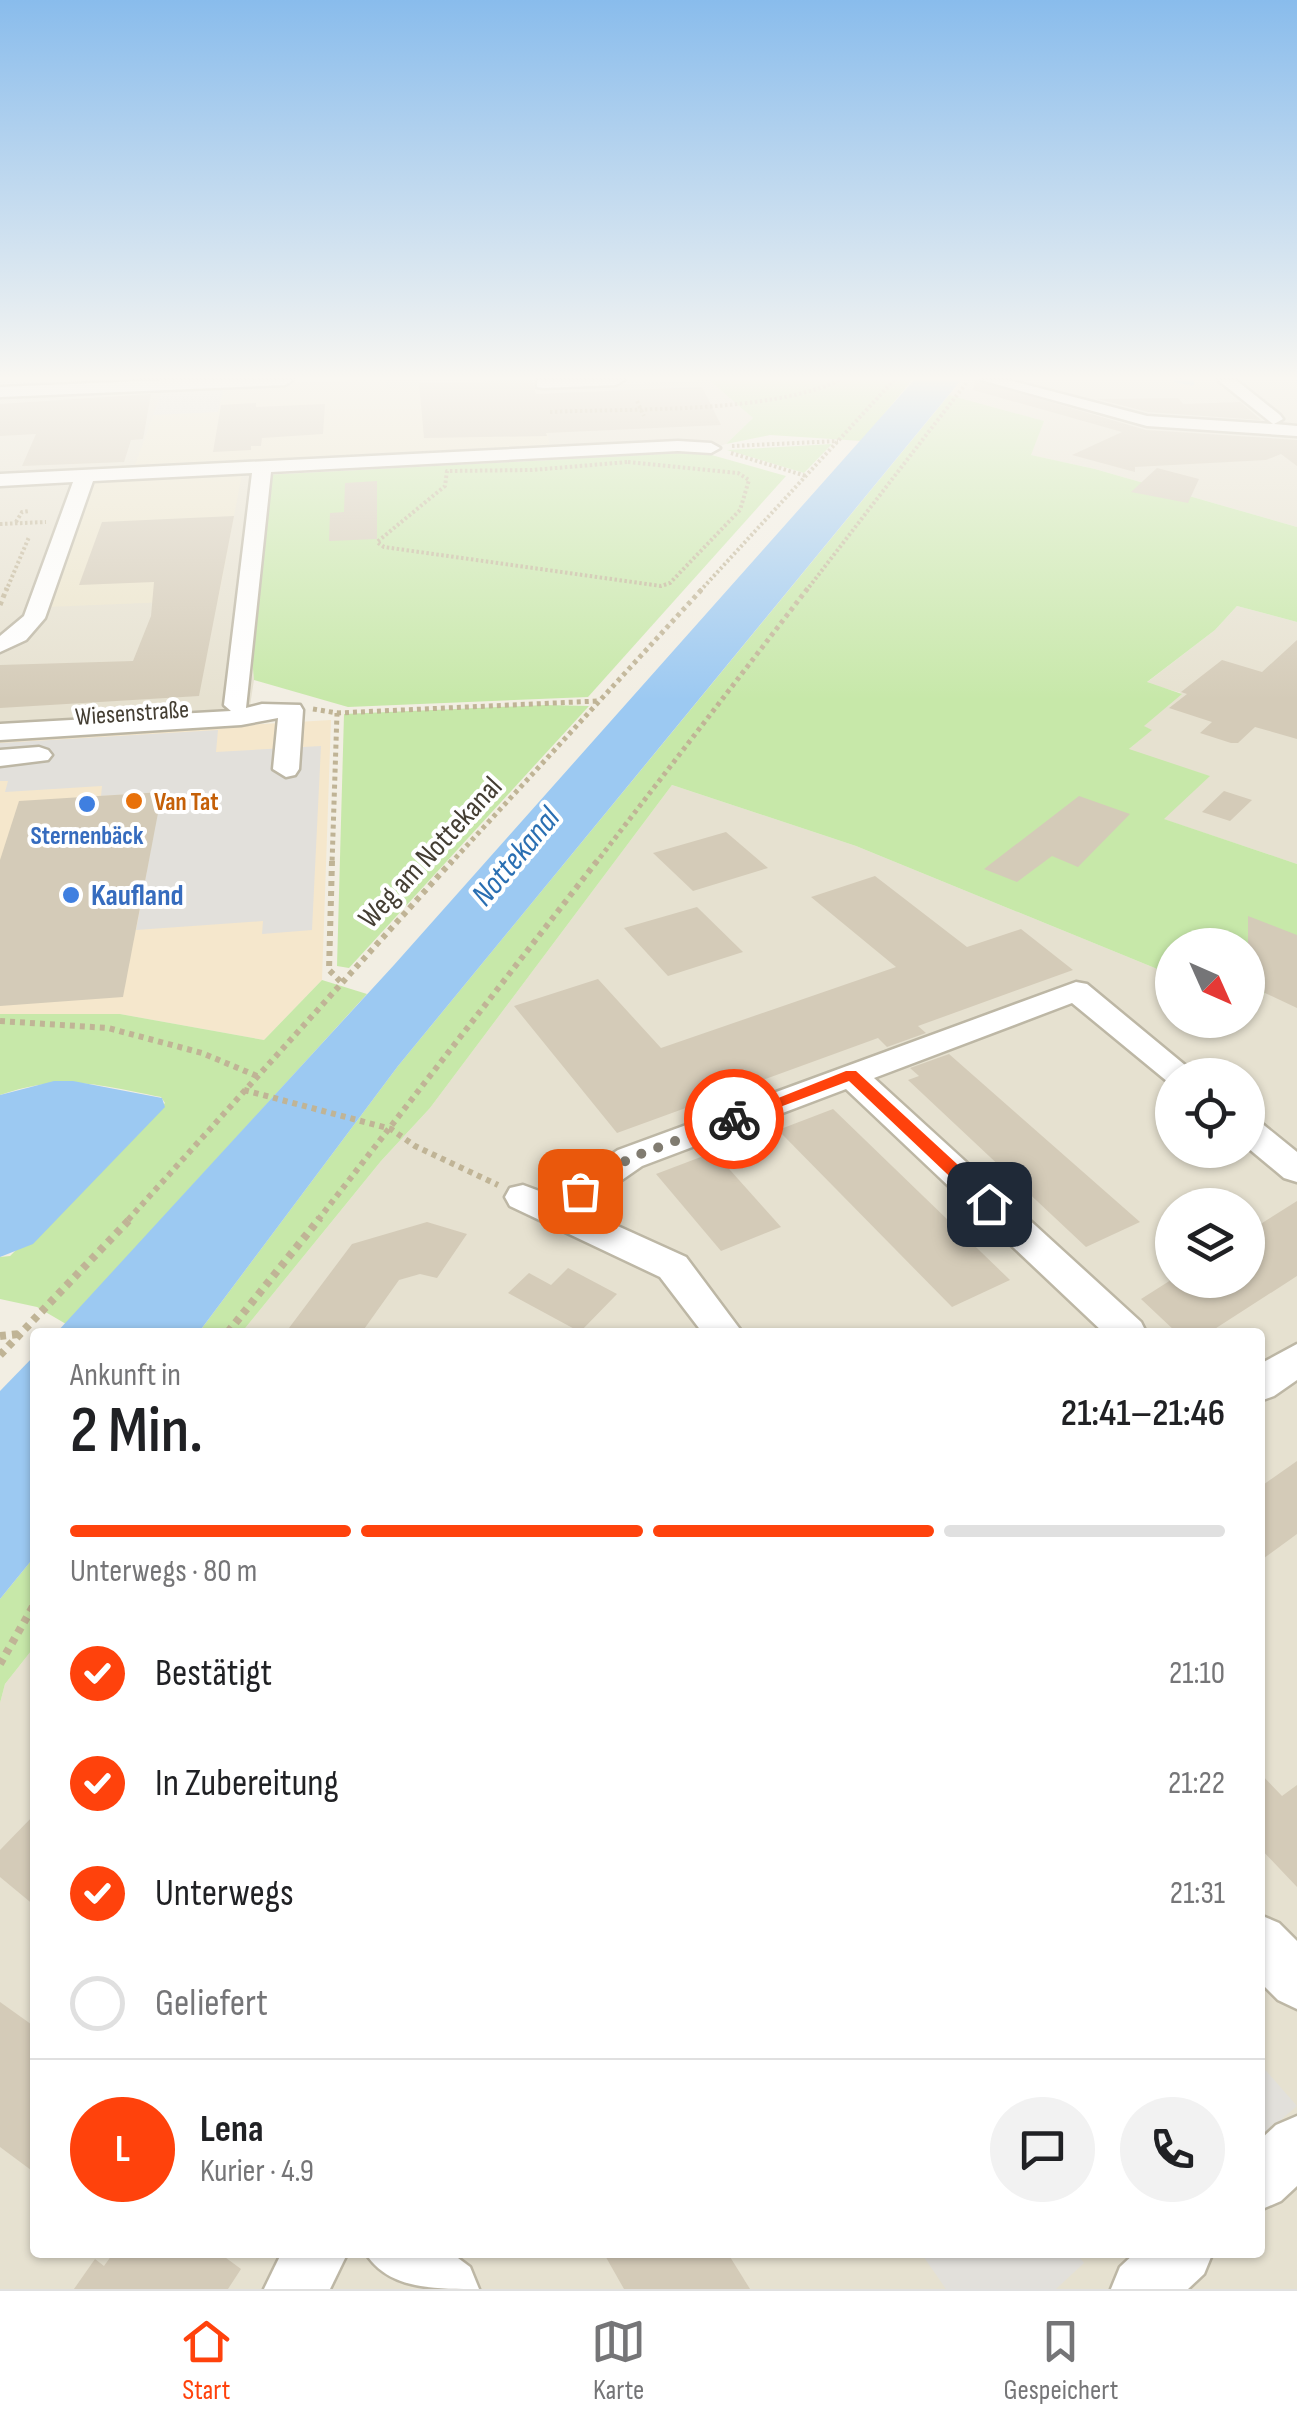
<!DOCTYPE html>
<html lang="de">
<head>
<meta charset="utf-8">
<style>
  body { margin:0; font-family:"Sofia Sans Condensed",sans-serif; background:#f2f2f2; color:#202124; height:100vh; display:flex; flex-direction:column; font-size:38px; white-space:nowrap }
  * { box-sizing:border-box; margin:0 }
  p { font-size:32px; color:#757577 }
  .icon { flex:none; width:55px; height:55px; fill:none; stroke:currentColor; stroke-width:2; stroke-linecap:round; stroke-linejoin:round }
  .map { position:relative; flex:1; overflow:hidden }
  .sheet { position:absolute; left:30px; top:1328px; width:1235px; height:930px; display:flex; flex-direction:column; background:#fff; border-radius:10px; box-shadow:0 2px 8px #0004 }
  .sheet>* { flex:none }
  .needle { width:65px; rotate:135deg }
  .fabs { position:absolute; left:1155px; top:928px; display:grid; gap:20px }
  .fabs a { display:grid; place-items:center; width:110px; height:110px; border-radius:50%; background:#fff; box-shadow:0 2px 8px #0004; font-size:50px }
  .pin { position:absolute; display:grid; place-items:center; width:85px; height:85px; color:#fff; margin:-42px; border-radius:20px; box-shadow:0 5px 15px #0006 }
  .courier { position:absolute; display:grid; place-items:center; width:100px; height:100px; margin:-50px; border:8px solid #ff420c; border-radius:50%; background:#fff; color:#222; box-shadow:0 2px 12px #0007 }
  .summary em { font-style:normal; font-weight:600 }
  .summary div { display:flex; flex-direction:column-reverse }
  .summary { display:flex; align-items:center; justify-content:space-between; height:170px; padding:0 40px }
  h1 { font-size:65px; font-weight:600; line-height:75px }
  .bar { display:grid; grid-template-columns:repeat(4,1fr); gap:15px 10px; align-content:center; height:120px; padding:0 40px }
  .bar i { height:12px; border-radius:8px; background:#e0e0e0 }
  .bar .current { background:#ff420c }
  .bar p { grid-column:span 4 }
  .line { display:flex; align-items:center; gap:25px; padding:0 40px; border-top:2px solid #e0e0e0 }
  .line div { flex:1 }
  .round { display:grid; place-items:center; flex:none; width:105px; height:105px; border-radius:52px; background:#f2f2f2 }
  ol { padding:0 40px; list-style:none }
  li { display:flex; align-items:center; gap:30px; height:110px }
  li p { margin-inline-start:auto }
  li .icon { padding:10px; border-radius:50%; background:#ff420c; color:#fff; stroke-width:4 }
  li:last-child { color:#757577 }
  li i { width:55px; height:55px; border:5px solid #e0e0e0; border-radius:50% }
  .menu { display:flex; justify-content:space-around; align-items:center; height:140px; border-top:2px solid #e0e0e0; background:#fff; font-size:28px; color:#757577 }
  .menu a { display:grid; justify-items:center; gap:5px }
  .menu .current { color:#ff420c }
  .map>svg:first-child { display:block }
</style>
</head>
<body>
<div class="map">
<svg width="1297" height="2289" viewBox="0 0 1297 2289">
  <rect width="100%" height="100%" fill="#f2eee3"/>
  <g fill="#e6e1d0" fill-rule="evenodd">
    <polygon points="386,380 552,380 555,388 709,380 753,418 726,444 701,452 553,461 550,449 387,388"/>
    <polygon points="961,380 1297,380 1297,527 1095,469 1030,455 1043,421 949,395"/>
    <polygon points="163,389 136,464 264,459 250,637 254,680 247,725 0,739 0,396"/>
    <polygon points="1237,606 1297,622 1297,864 1163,819 1209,776 1128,750 1151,730 1143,726 1181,693 1146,683 1215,630"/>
    <path d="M672,785L856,846L1172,975V1020H1248V1001L1297,978V2289H0V1703L5,1684L35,1646V2252H1260V1332H242L381,1161L430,1108ZM1172,1075H1248V1150H1172ZM1172,1205H1248V1280H1172Z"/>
  </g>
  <polygon fill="#f5e7cc" points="331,720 322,980 264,1040 120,1014 0,1014 0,739"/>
  <g fill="#ece5cc">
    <polygon points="358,380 386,380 387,388 420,387 545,412 550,449 373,461 264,459 135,465 163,389"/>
    <polygon points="242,474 218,600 47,607 95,481"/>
  </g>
  <g fill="#c7e8a9">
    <polygon points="709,380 912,380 862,441 770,435 726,444 753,418"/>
    <polygon points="949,395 1044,421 1031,455 1095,469 1297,527 1297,622 1237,606 1215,630 1147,682 1182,694 1144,726 1152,730 1129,749 1210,776 1164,819 1297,864 1297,978 1248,1001 1248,945 1172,945 1172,975 856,846 672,785 430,1108 381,1161 242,1332 199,1332 398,1066"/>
    <polygon points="832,444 804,473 727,450"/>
    <polygon points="701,452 786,476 588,697 348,707 254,680 250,637 263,475"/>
    <polygon points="546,705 589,706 349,968 337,966 344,714"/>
    <path d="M322,980L367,994L66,1324L37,1307L0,1299V1257L10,1256L165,1103L161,1097C98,1085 64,1073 0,1095V1014H120L264,1040Z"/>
    <polygon points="35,1556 35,1646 5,1684 0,1703 0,1599"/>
  </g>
  <g fill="#e2e0db">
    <polygon points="224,387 218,412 153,415 163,389"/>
    <polygon points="218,730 216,752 321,746 312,930 262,934 263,921 136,930 161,792 101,796 102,786 5,792 8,781 0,781 0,743"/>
    <polygon points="1260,2064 1297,2106 1260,2138"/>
    <polygon points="921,2253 1076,2253 1084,2263 1056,2289 946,2289"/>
  </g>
  <g fill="#9cc9f2">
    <polygon points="914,380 961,380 398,1066 199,1332 57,1332 394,965"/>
    <polygon points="54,1081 73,1081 162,1098 165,1107 33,1244 0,1257 0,1095"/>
    <polygon points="35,1355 35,1556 0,1599 0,1391"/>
  </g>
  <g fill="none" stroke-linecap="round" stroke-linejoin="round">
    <polyline stroke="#9cc9f2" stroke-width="5" points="1176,380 1192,383"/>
  </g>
  <g fill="#d4cbb8">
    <polygon points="532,380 536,394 702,387 721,425 546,433 547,436 424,438 419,383"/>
    <polygon points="975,380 1146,430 1297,440 1297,466 1281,454 1266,460 1135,467 1135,472 1072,455 1122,432 973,390"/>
    <polygon points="151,394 143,439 131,440 124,462 22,466 36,434 0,436 0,404"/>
    <polygon points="1178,398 1183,404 1240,402 1261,420 1148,412 1097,399"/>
    <polygon points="256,403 256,407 325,404 323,434 262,438 261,446 251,446 251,450 213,452 221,405"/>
    <polygon points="1157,468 1199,479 1188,503 1131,492"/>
    <polygon points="377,481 377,539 329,541 330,513 344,512 345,483"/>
    <polygon points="234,516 199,696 0,708 0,665 133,661 151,616 154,582 79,585 102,522"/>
    <polygon points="1297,640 1297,739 1255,727 1238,743 1231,743 1200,733 1212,722 1169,708 1187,694 1181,692 1222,660 1262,672"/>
    <polygon points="1224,791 1252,800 1230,821 1202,812"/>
    <polygon points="162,792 123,997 0,1006 0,860 19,801"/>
    <polygon points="1079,796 1130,814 1078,867 1052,856 1017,882 984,869"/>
    <polygon points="726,832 768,868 693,891 653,853"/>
    <polygon points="875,876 967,947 1021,929 1073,970 918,1026 926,1033 887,1047 878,1038 617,1133 514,1006 598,979 661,1048 896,967 811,897"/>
    <polygon points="697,907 743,952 668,976 624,928"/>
    <polygon points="1248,916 1297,935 1297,1008 1248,985"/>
    <polygon points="949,1054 1140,1222 1086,1247 908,1080 919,1076 910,1068"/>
    <polygon points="833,1109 1010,1280 952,1307 778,1130"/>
    <polygon points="714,1152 781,1227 721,1251 656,1174"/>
    <polygon points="1297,1201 1297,1276 1210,1332 1176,1332 1141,1299 1171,1280 1248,1280 1248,1232"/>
    <polygon points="427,1222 467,1234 437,1278 420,1274 399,1280 362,1332 286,1332 352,1244"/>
    <polygon points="568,1268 617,1294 580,1332 508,1293 529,1273 551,1285"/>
    <polygon points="1297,1461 1297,1534 1260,1561 1260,1487"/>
    <polygon points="1260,1773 1282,1796 1297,1785 1297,1887 1260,1848"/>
    <polygon points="35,1814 35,1906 0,1877 0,1850"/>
    <polygon points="0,2002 35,2027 35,2173 0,2147"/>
    <polygon points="114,2252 218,2252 241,2269 228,2289 74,2289 95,2259 104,2266"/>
    <polygon points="603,2252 727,2252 750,2289 624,2289"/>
  </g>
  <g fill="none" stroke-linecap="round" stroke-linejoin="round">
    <defs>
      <g id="minor">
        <polygon points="167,380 293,380 285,385 0,397 0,387"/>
        <polygon points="537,380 624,380 616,385 543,388 537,387"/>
        <polygon points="981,380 1008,380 1147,416 1273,424 1218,380 1236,380 1280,415 1283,419 1274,424 1297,426 1297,436 1147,426"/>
        <polygon points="678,441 711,443 720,448 711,453 678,451 271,472 246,708 262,704 300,705 303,710 299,769 295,775 286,777 273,769 278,718 241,725 0,740 0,724 231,711 224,705 252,473 93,481 45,618 26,640 0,652 0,636 24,616 73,482 0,486 0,474"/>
        <polygon points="39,747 48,750 52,755 48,760 0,766 0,750"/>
        <polygon points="1076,982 1087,984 1197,1075 1172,1075 1172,1083 1168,1082 1072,1003 874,1078 1141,1322 1146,1332 1103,1332 846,1089 642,1166 580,1209 686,1257 742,1332 702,1332 660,1277 510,1206 505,1197 510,1188 523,1185 550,1195 618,1150"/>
        <polygon points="1248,1119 1260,1122 1297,1152 1297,1182 1284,1178 1248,1148"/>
        <polygon points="1297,1344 1297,1380 1274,1396 1260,1401 1260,1364"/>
        <polygon points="1260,1915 1279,1923 1297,1941 1297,2009 1278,2000 1260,1982"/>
        <polygon points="1297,2116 1297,2186 1281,2201 1260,2210 1260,2140 1276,2125"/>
        <polygon points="282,2252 348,2252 330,2289 264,2289"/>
        <path d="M365,2252H450L470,2267L479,2289C431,2289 387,2289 365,2252Z"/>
        <polygon points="1136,2252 1213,2252 1204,2274 1188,2289 1111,2289 1120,2267"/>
      </g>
    </defs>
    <use href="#minor" stroke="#bdb7a5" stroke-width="5"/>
    <g stroke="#c0b496" stroke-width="4" stroke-dasharray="2.5 2.5" stroke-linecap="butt">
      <polyline points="637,401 644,416"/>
      <path d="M550,412C634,408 765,414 841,380"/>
      <polyline points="732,446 838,441"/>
      <polyline points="731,453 806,476"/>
      <polygon points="628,462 738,473 749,480 740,510 670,583 661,586 384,547 377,542 445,486 447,471 532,470"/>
      <polyline points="16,522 22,512 29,511"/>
      <polyline points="0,524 46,522"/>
      <polyline points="6,591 29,537"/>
      <polyline points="700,591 894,380"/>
      <polyline points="806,591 967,382"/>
    </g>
    <g stroke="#c0b496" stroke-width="5" stroke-dasharray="4 4" stroke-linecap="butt">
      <polyline points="0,605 7,588"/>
      <polyline points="313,709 337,713 332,864"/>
      <polyline points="337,713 598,701"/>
      <polyline points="450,864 703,588"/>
      <polyline points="595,864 808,588"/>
    </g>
    <g stroke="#c0b496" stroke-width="6" stroke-dasharray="5 5" stroke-linecap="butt">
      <polyline points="332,861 329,970 341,982"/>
      <polyline points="0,1021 108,1028 202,1053 257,1076"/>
      <polyline points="244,1090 391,1129 415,1146 498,1185"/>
      <polyline points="128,1220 452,861"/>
      <polyline points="318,1220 597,861"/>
    </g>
    <g stroke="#c0b496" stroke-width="8" stroke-dasharray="6 6" stroke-linecap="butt">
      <polyline points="228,1332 320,1218"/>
      <polyline points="0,1336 19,1334"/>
      <polyline points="0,1355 131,1218"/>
      <polyline points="0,1664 35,1603"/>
    </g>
    <use href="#minor" fill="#fff" fill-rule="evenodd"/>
  </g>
  <linearGradient id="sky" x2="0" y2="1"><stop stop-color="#89bcec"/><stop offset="0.54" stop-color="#f9f7f2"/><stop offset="1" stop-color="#f9f7f2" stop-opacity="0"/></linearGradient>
  <rect width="1297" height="700" fill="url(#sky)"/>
  <polygon fill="#ff420c" points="846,1071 856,1071 995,1199 995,1208 983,1208 849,1081 740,1122 726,1119"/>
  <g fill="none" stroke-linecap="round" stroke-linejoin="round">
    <polyline stroke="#817c71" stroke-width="10" stroke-dasharray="0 18" points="580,1191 630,1158 734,1119"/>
  </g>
  <circle fill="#e8710a" stroke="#fff" stroke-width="4" cx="134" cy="801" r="10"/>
  <g fill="#3f7fe0" stroke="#fff" stroke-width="4">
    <circle cx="87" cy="804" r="10"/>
    <circle cx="71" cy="895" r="10"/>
  </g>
  <g text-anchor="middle" stroke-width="8" stroke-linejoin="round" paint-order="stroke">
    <g font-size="25" fill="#443e33" stroke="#fff">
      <text transform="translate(132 712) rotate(-4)" y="9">Wiesenstraße</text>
    </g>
    <g font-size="25" font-weight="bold" fill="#c56008" stroke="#fff" text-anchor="start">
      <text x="154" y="810">Van Tat</text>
    </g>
    <g font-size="25" font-weight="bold" fill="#366cbe" stroke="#fff">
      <text x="87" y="844">Sternenbäck</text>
    </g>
    <g font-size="30" fill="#443e33" stroke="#fff">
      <text transform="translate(430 852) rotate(-47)" y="10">Weg am Nottekanal</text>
    </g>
    <g font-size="30" font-weight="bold" fill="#366cbe" stroke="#fff" text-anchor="start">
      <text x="91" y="905">Kaufland</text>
    </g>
    <g font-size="32" font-style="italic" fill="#2a6fb2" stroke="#fff">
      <text transform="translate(515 856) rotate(-50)" y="11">Nottekanal</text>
    </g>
  </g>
</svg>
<div class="fabs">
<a><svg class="needle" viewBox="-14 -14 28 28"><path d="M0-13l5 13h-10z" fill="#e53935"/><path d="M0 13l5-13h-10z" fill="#757577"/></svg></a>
<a><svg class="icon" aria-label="locate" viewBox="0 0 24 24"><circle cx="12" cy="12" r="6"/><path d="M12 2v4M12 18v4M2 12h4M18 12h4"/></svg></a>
<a><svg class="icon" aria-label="layers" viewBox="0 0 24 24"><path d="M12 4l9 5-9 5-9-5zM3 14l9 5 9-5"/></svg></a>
</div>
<div class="pin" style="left:580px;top:1191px;background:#ea580c"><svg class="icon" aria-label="bag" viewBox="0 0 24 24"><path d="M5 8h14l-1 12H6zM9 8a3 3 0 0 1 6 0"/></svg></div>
<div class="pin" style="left:989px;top:1204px;background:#1f2937"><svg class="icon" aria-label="home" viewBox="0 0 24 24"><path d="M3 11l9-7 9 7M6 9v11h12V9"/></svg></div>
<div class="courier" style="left:734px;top:1119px"><svg class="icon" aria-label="bike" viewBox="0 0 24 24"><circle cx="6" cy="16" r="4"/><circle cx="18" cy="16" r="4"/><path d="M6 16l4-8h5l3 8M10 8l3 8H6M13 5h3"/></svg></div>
<section class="sheet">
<div class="summary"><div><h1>2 Min.</h1><p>Ankunft in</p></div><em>21:41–21:46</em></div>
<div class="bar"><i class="current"></i><i class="current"></i><i class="current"></i><i></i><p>Unterwegs · 80 m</p></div>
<ol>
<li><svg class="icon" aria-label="check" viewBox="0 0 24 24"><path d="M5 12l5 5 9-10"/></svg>Bestätigt<p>21:10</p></li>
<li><svg class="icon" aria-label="check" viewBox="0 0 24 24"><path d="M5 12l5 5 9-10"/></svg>In Zubereitung<p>21:22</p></li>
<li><svg class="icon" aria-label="check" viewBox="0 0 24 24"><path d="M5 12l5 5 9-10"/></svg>Unterwegs<p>21:31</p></li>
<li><i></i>Geliefert</li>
</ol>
<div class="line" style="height:180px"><b class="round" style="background:#ff420c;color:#fff">L</b><div><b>Lena</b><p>Kurier · 4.9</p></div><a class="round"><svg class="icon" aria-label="chat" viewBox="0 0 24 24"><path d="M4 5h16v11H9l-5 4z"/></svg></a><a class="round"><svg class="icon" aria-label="phone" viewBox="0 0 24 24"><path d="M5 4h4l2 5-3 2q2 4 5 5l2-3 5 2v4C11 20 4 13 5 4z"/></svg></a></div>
</section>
</div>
<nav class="menu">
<a class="current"><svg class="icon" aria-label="home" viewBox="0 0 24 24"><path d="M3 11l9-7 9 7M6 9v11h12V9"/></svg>Start</a>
<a><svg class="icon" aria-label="map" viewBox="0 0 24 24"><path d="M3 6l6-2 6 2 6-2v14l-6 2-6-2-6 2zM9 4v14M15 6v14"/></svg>Karte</a>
<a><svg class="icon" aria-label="saved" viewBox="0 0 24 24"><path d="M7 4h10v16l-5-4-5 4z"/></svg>Gespeichert</a>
</nav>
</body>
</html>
